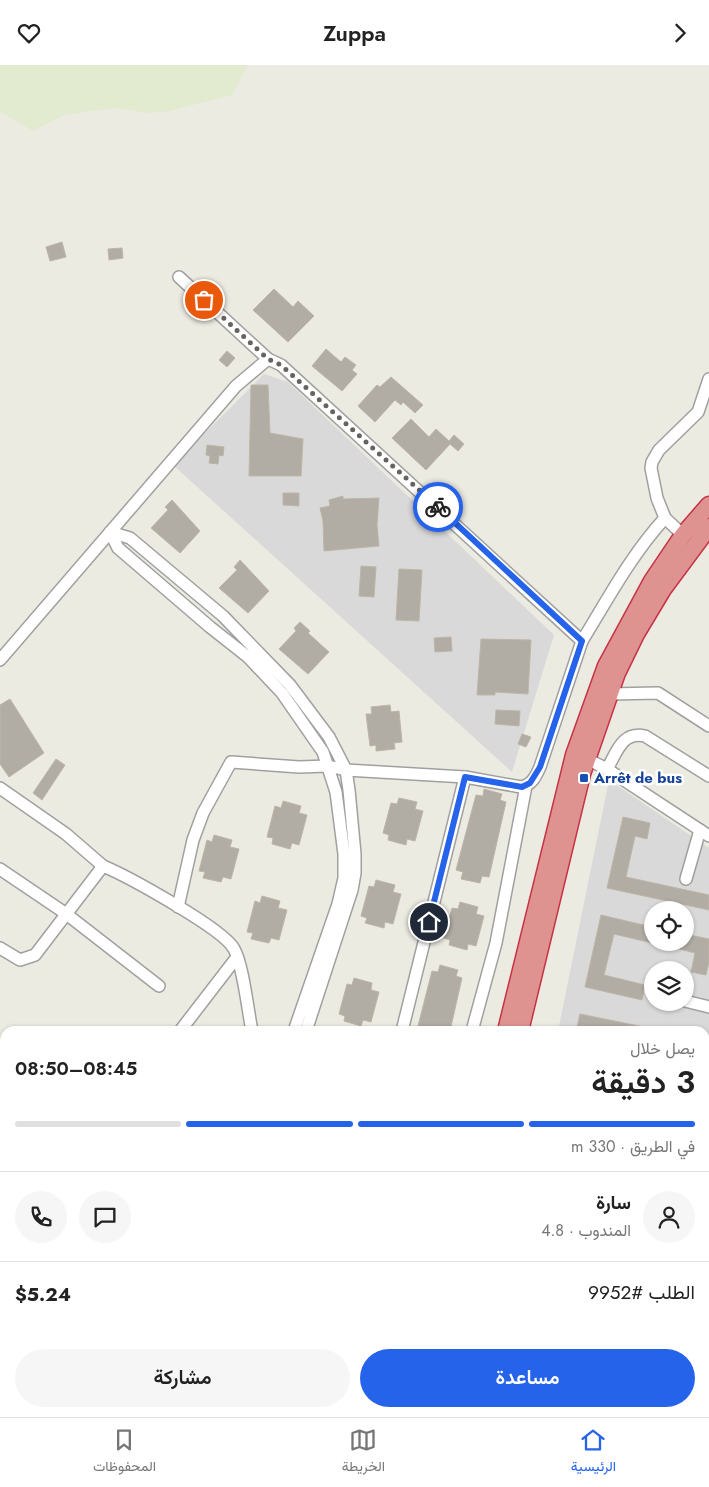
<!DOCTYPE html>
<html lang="ar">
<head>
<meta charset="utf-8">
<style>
  body { margin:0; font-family:Jost,Vazirmatn,sans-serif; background:#f6f6f6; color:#222; direction:rtl; height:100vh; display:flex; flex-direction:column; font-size:19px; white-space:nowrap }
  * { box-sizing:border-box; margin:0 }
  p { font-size:16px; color:#767676 }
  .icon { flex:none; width:28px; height:28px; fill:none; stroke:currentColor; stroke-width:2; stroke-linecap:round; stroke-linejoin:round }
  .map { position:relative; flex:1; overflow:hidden; direction:ltr }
  .drawer { position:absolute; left:0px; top:961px; width:710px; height:391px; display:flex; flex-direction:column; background:#fff; border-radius:15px 15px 0 0; box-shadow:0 1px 4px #0004; direction:rtl }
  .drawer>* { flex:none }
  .controls { position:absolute; left:644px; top:836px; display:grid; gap:10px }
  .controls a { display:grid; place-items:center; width:50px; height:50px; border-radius:50%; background:#fff; box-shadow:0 1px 4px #0004; font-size:25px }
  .pin { position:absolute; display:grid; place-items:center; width:42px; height:42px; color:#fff; margin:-21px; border:2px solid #fff; border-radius:50%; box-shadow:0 1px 5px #0007 }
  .courier { position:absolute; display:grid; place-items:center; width:50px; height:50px; margin:-25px; border:4px solid #2563eb; border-radius:50%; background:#fff; color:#222; box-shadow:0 1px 6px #0007 }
  .summary em { font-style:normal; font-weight:600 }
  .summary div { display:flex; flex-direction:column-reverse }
  .summary { display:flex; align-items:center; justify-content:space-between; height:85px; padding:0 15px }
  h1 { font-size:32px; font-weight:600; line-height:38px }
  .bar { display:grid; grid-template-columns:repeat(4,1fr); gap:8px 5px; align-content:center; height:60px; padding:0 15px }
  .bar i { height:6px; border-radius:4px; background:#e0e0e0 }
  .bar .selected { background:#2563eb }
  .bar p { grid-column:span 4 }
  .line { display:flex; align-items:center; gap:12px; padding:0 15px; border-top:1px solid #e0e0e0 }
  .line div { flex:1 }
  .round { display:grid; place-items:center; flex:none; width:52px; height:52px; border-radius:26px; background:#f6f6f6 }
  .action { display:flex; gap:10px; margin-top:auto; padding:10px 15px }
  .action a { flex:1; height:58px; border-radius:30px; background:#2563eb; color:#fff; font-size:20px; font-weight:600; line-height:58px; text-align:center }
  .action a+a { background:#f6f6f6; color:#222 }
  header { display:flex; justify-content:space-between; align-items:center; height:65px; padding:0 15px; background:#fff; font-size:22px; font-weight:600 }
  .tabs { display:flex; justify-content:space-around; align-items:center; height:70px; border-top:1px solid #e0e0e0; background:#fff; font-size:14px; color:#767676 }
  .tabs a { display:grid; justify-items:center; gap:2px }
  .tabs .selected { color:#2563eb }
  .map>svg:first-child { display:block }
</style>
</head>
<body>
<header><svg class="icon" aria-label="forward" viewBox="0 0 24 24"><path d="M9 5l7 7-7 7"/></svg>Zuppa<svg class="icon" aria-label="heart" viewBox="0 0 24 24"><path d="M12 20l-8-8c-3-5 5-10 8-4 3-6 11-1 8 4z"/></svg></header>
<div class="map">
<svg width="709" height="1352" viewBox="0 0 709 1352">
  <rect width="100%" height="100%" fill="#ecebe2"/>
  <g fill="#dad9d9" fill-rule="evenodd">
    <polygon points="264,309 288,317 554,570 512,707 173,400"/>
    <path d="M609,715L709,783V1275L705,1274V966H558ZM652,845H685V878H652ZM652,905H685V938H652Z"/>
  </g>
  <polygon fill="#f5fcdc" points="490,1348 606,1348 608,1352 493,1352"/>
  <g fill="#e2eacf">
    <polygon points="0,0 248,0 232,30 170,46 149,48 115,43 64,50 33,66 0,47"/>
    <polygon points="0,1264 5,1267 5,1348 21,1348 18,1352 0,1352"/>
  </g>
  <g fill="#b1ada5" stroke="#bdb5a6">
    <polygon points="62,177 66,192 50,196 46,182"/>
    <polygon points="122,183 123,193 109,195 108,184"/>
    <polygon points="274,224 293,242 298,236 314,251 288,277 253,245"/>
    <polygon points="326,284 341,297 345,292 356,300 352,305 357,309 342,326 312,301"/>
    <polygon points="227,286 235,293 227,302 219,295"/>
    <polygon points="391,312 423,340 415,348 403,337 401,340 395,335 375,357 358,341 377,320 380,322"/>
    <polygon points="251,320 268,320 270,368 303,374 301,411 249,411"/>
    <polygon points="411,354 429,372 436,364 449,376 454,370 464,379 458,386 450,379 426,405 392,373"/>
    <polygon points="207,380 224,382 223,391 219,390 218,399 209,398 210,391 206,390"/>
    <polygon points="283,428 299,428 299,441 283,440"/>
    <polygon points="343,431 343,434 379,433 377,460 379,481 324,486 323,456 320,443 330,441 329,435"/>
    <polygon points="172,435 200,466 180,488 151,463 168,445 165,442"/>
    <polygon points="240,495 269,526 248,548 219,523 237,505 234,502"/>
    <polygon points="361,501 376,502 374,532 359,531"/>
    <polygon points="399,504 422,505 419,556 396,555"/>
    <polygon points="300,557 310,566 308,568 329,587 308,609 279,584 296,566 294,563"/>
    <polygon points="451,572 452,586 435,587 434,573"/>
    <polygon points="481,574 531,575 528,629 495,627 495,630 477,630"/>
    <polygon points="10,634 44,688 9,712 0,699 0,640"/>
    <polygon points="390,640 391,647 399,646 402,677 394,678 395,684 376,686 376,680 370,681 366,649 372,649 371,642"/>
    <polygon points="496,645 520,646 519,661 495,659"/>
    <polygon points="522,669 531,672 526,682 518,679"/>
    <polygon points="56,694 65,700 42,735 33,728"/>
    <polygon points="484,724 502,729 500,735 506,737 489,812 482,811 480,818 461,814 463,807 456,805 476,730 483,731"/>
    <polygon points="399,733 417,737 415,744 423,746 415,776 407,774 406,780 388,775 389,770 383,768 391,738 397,739"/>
    <polygon points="283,736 301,741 299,748 307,750 299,780 292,778 290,784 272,779 273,773 267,772 275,741 281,743"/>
    <polygon points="623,752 650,758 647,774 635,771 626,812 709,830 709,845 607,823"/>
    <polygon points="214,770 232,775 230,782 239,784 231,814 223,812 221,817 203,813 205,807 199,806 207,775 212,777"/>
    <polygon points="376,815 395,820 393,827 401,829 393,859 385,857 384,863 365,858 367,853 361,851 369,821 374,822"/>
    <polygon points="262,831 280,836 278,843 287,845 279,875 271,873 269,878 251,874 253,868 247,867 255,836 260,838"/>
    <polygon points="460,837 478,842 476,849 484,851 476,881 468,879 467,885 449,880 450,875 444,873 452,843 458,844"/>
    <polygon points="601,850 652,862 652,878 614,869 604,910 645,920 642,935 585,922"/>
    <polygon points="685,869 709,874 709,897 706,910 691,907 695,888 668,881 668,878 685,878"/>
    <polygon points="440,900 458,905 456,911 462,913 450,966 421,966 422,962 418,961 432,906 438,907"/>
    <polygon points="354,913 372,918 371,925 379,927 371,957 363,955 361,961 344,956 345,951 339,949 347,919 352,920"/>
    <polygon points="580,949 644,962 644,966 576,966"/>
  </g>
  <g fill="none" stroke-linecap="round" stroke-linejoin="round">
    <defs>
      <g id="minor">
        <polyline points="665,453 683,470"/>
        <path d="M582,576C608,534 631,490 665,453L657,433L651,403L652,397L659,385L698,347L709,314"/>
        <polyline points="0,595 236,321 268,294"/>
        <polyline points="610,629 658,628 709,661"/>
        <polyline points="587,694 607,704 709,771"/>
        <path d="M607,704C617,687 622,666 645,671L709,711"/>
        <polyline points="0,723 66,769 103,801"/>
        <polyline points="0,804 65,848 159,921"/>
        <polyline points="686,814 700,765"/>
        <path d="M178,842L193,775L203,748L231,697L299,702L328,701L346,705L465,712L521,722C532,720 536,711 540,702L582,576L281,300L268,294L179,212"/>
        <path d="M0,883L20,895L35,890L103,801C127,811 224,864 234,884C243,899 248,947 252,966"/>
        <polyline points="685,936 709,942"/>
        <polyline points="180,966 237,892"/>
        <polyline points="294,966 338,839 344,813 344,789 336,727 323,687 282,628 248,592 210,562 118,483 110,467 130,473 223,551 290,620 329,672 346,705 349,725 355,789 355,808 352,825 306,966"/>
        <polyline points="402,966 465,712"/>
        <polyline points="472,966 496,878 526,721"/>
        <polyline points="705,983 709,983"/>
        <polyline points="0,1058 5,1062"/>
        <polyline points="705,1093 709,1074"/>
        <polyline points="705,1131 709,1132"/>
        <polyline points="705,1281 709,1282"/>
        <polyline points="705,1310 709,1310"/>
      </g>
      <g id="highway">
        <polyline points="506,966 574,690 606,601 652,516 683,470 709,440"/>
        <polyline points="520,966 582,709 617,608 636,569 663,524 709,462"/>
        <polyline points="383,1352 385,1348"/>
        <polyline points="403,1352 405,1348"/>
      </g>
    </defs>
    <use href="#minor" stroke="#a0a0a0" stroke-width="14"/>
    <use href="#highway" stroke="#c73245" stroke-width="19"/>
    <use href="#minor" stroke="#fff" stroke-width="11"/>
    <use href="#highway" stroke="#de9390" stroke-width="16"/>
  </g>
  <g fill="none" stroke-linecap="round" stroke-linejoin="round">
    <polyline stroke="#656461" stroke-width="5" stroke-dasharray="0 9" points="204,235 268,294 281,300 438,442"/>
    <polyline stroke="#2563eb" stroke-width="6" points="429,857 465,712 522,722 530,718 540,702 582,576 438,442"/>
  </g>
  <rect fill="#1a4fb4" stroke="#fff" stroke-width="2" x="579" y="708" width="10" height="10" rx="2.5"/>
  <g text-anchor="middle" stroke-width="5" stroke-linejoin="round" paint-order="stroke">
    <g font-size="15" font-weight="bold" fill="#164399" stroke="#fff" text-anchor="start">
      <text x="594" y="718">Arrêt de bus</text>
    </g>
  </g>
</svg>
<div class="controls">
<a><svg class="icon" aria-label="locate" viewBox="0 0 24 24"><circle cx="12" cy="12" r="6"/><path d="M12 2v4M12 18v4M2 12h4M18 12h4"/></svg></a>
<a><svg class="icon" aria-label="layers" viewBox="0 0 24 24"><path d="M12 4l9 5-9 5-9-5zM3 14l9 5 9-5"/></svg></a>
</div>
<div class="pin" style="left:204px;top:235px;background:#ea580c"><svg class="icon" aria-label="bag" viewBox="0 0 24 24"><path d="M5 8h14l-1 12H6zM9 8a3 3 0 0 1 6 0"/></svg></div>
<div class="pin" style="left:429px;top:857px;background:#1f2937"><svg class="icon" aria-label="home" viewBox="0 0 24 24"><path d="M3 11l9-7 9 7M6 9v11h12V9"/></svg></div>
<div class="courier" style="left:438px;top:442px"><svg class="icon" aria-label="bike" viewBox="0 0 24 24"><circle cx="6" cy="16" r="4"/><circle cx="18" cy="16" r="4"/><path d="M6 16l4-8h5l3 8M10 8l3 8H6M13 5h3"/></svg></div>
<section class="drawer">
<div class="summary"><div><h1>3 دقيقة</h1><p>يصل خلال</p></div><em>08:45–08:50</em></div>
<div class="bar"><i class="selected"></i><i class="selected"></i><i class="selected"></i><i></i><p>في الطريق · 330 m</p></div>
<div class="line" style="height:90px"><a class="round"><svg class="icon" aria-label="person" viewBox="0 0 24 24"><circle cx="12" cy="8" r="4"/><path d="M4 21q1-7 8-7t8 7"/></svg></a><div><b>سارة</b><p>المندوب · 4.8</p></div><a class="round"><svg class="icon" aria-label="chat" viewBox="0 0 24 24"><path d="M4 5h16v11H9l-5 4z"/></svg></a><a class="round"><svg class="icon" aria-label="phone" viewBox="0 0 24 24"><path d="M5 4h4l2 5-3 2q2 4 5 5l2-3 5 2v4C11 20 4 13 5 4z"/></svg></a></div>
<div class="line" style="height:65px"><div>الطلب #9952</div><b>$5.24</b></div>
<div class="action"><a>مساعدة</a><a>مشاركة</a></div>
</section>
</div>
<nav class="tabs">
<a class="selected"><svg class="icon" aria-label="home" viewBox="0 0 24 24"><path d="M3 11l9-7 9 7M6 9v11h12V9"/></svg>الرئيسية</a>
<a><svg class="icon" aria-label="map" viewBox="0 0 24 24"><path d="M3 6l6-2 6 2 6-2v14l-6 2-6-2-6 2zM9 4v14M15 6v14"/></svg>الخريطة</a>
<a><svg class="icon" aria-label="saved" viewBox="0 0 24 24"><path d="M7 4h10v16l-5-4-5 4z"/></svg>المحفوظات</a>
</nav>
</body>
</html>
